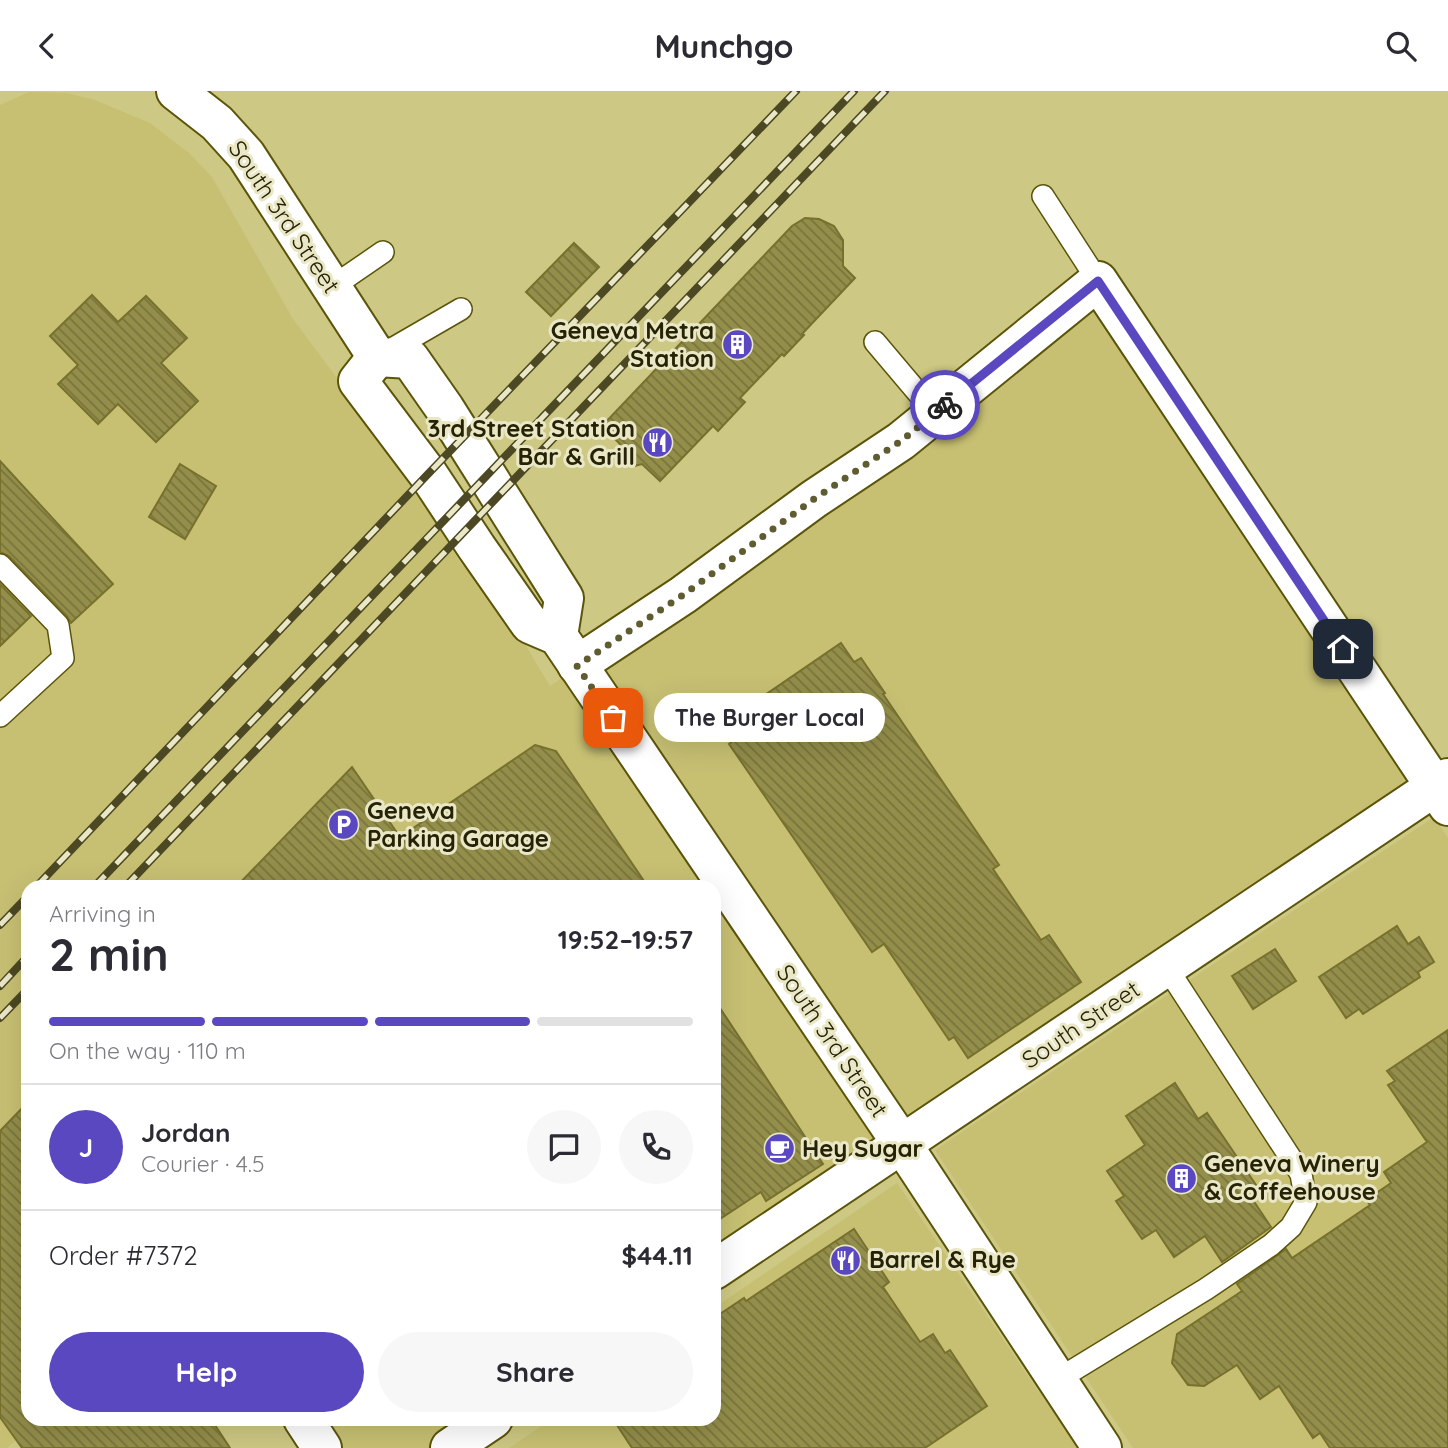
<!DOCTYPE html>
<html lang="en">
<head>
<meta charset="utf-8">
<style>
  body { margin:0; font-family:Quicksand,sans-serif; background:#f7f7f7; color:#2b2b33; height:100vh; display:flex; flex-direction:column; font-size:26px; white-space:nowrap }
  * { box-sizing:border-box; margin:0 }
  p { font-size:23px; color:#7c7c81 }
  .icon { flex:none; width:38px; height:38px; fill:none; stroke:currentColor; stroke-width:2; stroke-linecap:round; stroke-linejoin:round }
  .map { position:relative; flex:1; overflow:hidden }
  .drawer { position:absolute; left:21px; top:789px; width:700px; height:546px; display:flex; flex-direction:column; background:#fff; border-radius:21px; box-shadow:0 7px 28px #0002 }
  .drawer>* { flex:none }
  .pin { position:absolute; display:grid; place-items:center; width:60px; height:60px; color:#fff; margin:-30px; border-radius:14px; box-shadow:0 4px 10px #0006 }
  .courier { position:absolute; display:grid; place-items:center; width:70px; height:70px; margin:-35px; border:5px solid #5948c0; border-radius:50%; background:#fff; color:#222; box-shadow:0 2px 9px #0007 }
  .bubble { position:absolute; height:49px; border-radius:24px; background:#fff; box-shadow:0 7px 28px #0002; font-size:23px; font-weight:800; line-height:49px; text-align:center }
  .summary em { font-style:normal; font-weight:800 }
  .summary div { display:flex; flex-direction:column-reverse }
  .summary { display:flex; align-items:center; justify-content:space-between; height:119px; padding:0 28px }
  h1 { font-size:46px; font-weight:800; line-height:52px }
  .bar { display:grid; grid-template-columns:repeat(4,1fr); gap:10px 7px; align-content:center; height:84px; padding:0 28px }
  .bar i { height:9px; border-radius:5px; background:#e1e1e2 }
  .bar .active { background:#5948c0 }
  .bar p { grid-column:span 4 }
  .line { display:flex; align-items:center; gap:18px; padding:0 28px; border-top:2px solid #e1e1e2 }
  .line div { flex:1 }
  .round { display:grid; place-items:center; flex:none; width:74px; height:74px; border-radius:37px; background:#f7f7f7 }
  .primary-button { display:flex; gap:14px; margin-top:auto; padding:14px 28px }
  .primary-button a { flex:1; height:80px; border-radius:42px; background:#5948c0; color:#fff; font-size:28px; font-weight:800; line-height:80px; text-align:center }
  .primary-button a+a { background:#f7f7f7; color:#2b2b33 }
  header { display:flex; justify-content:space-between; align-items:center; height:91px; padding:0 28px; background:#fff; font-size:32px; font-weight:800 }
  .map>svg:first-child { display:block }
</style>
</head>
<body>
<header><svg class="icon" aria-label="back" viewBox="0 0 24 24"><path d="M15 5l-7 7 7 7"/></svg>Munchgo<svg class="icon" aria-label="search" viewBox="0 0 24 24"><circle cx="10" cy="10" r="6"/><path d="M15 15l6 6"/></svg></header>
<div class="map">
<svg width="1448" height="1357" viewBox="0 0 1448 1357">
  <defs>
    <pattern id="building-back-hatch" width="6" height="6" patternUnits="userSpaceOnUse" patternTransform="scale(1.75)"><rect width="6" height="6" fill="#938e4a"/><path d="M-1 5l2 2M0 0l6 6M5-1l2 2" fill="none" stroke="#78743c"/></pattern>
  </defs>
  <rect width="100%" height="100%" fill="#cdc883"/>
  <g fill="#c7c073">
    <polygon points="29,1 66,2 95,9 150,32 189,62 212,86 293,228 424,404 460,472 496,505 550,595 935,338 1098,206 1420,692 714,1170 714,796 28,796 28,1328 42,1328 7,1357 0,1357 0,14"/>
    <polygon points="1434,726 1448,747 1448,1357 1133,1357 935,1059"/>
    <polygon points="897,1092 1077,1357 509,1357 552,1328 714,1328 714,1217"/>
    <polygon points="311,1328 480,1328 438,1357 331,1357"/>
  </g>
  <g fill="url(#building-back-hatch)" stroke="#77712d" stroke-width="2">
    <polygon points="805,127 819,128 834,135 843,149 843,175 855,187 802,243 804,244 784,265 782,263 740,307 745,311 718,340 713,335 660,390 642,373 635,375 619,359 620,353 602,335 792,135"/>
    <polygon points="574,152 599,176 551,225 526,201"/>
    <polygon points="92,204 118,231 146,205 187,247 161,272 198,310 156,351 118,313 98,333 58,293 78,274 50,245"/>
    <polygon points="0,370 113,493 71,532 67,525 9,465 0,461"/>
    <polygon points="180,373 216,395 185,448 149,426"/>
    <polygon points="0,493 31,525 0,555"/>
    <polygon points="841,552 854,571 861,567 885,602 883,603 999,774 993,778 1041,849 1049,844 1081,891 968,967 954,946 949,949 884,853 872,861 729,653 738,646 727,630"/>
    <polygon points="535,654 556,660 648,796 236,796 352,676 400,746"/>
    <polygon points="1397,835 1408,853 1419,846 1434,871 1418,881 1420,886 1363,923 1359,918 1346,927 1319,886"/>
    <polygon points="1275,858 1296,890 1253,918 1232,885"/>
    <polygon points="714,908 823,1073 766,1110 761,1101 714,1132"/>
    <polygon points="1448,939 1448,1357 1330,1357 1320,1342 1313,1347 1279,1295 1260,1308 1237,1274 1204,1295 1188,1294 1172,1272 1177,1243 1242,1200 1237,1193 1286,1158 1292,1167 1370,1114 1366,1109 1391,1092 1384,1081 1427,1051 1388,994 1395,990 1387,980"/>
    <polygon points="1175,992 1198,1028 1207,1022 1256,1094 1247,1100 1271,1136 1222,1171 1205,1145 1174,1166 1156,1139 1142,1148 1116,1110 1124,1105 1107,1080 1145,1054 1126,1025"/>
    <polygon points="28,1011 28,1328 211,1328 230,1357 22,1357 0,1326 0,1040"/>
    <polygon points="854,1138 889,1191 883,1196 920,1251 933,1243 945,1262 950,1259 987,1315 925,1357 632,1357 613,1328 714,1328 714,1227 744,1207 746,1210"/>
  </g>
  <g fill="none" stroke-linecap="round" stroke-linejoin="round">
    <defs>
      <g id="lane">
        <polyline points="1043,105 1098,190"/>
        <polyline points="332,196 383,161"/>
        <polyline points="875,251 935,322"/>
        <polyline points="385,262 461,218"/>
        <polyline points="0,474 58,534 63,567 0,625"/>
        <polyline points="1057,1289 1206,1198 1271,1154 1291,1136 1306,1111 1301,1083 1167,877"/>
      </g>
      <g id="street">
        <polyline points="176,0 217,32 246,64 377,266"/>
        <polyline points="377,266 358,290 428,383 477,457 530,533 558,545 902,1053 1102,1357"/>
        <polyline points="377,266 410,268 445,318 564,507 558,545"/>
        <polyline points="577,574 683,504 814,408 901,350 1098,190 1448,715"/>
        <polyline points="714,1179 1448,687"/>
        <polyline points="303,1328 322,1357"/>
        <polyline points="450,1357 493,1328"/>
      </g>
    </defs>
    <use href="#lane" stroke="#5b5509" stroke-width="24"/>
    <use href="#street" stroke="#5b5509" stroke-width="42"/>
    <use href="#lane" stroke="#fff" stroke-width="21"/>
    <use href="#street" stroke="#fff" stroke-width="38"/>
    <defs>
      <g id="rail">
        <polyline points="36,796 428,383 796,0"/>
        <polyline points="94,796 854,0"/>
        <polyline points="125,796 885,0"/>
        <polyline points="0,834 28,805"/>
        <polyline points="0,895 28,865"/>
        <polyline points="0,927 28,898"/>
      </g>
    </defs>
    <use href="#rail" stroke="#4c4823" stroke-width="8"/>
    <use href="#rail" stroke="#e9e7c5" stroke-width="5" stroke-dasharray="16" stroke-linecap="butt"/>
  </g>
  <g fill="none" stroke-linecap="round" stroke-linejoin="round">
    <polyline stroke="#605c32" stroke-width="7" stroke-dasharray="0 12.6" points="613,627 577,575 683,504 814,408 901,350 945,314"/>
    <polyline stroke="#5948c0" stroke-width="9" points="945,314 1098,190 1343,558"/>
  </g>
  <defs>
    <symbol id="building-disc" viewBox="-11 -11 22 22"><circle r="9.5" fill="#5948c0" stroke="#e9e7c5"/><path d="M-4-6H4V6H1V3H-1V6H-4ZM-2.5-4.3h1.7v1.8h-1.7ZM.8-4.3h1.7v1.8H.8ZM-2.5-1h1.7V.8h-1.7ZM.8-1h1.7V.8H.8Z" fill="#fff"/></symbol>
    <symbol id="restaurant-disc" viewBox="-11 -11 22 22"><circle r="9.5" fill="#5948c0" stroke="#e9e7c5"/><path d="M-5-6h1v4h1v-4h1v4h1v-4h1v5L-1.5 .5V6h-2V.5L-5-1ZM5-6V6H3V1.5H1.5Q1.5-4 5-6Z" fill="#fff"/></symbol>
    <symbol id="parking-disc" viewBox="-11 -11 22 22"><circle r="9.5" fill="#5948c0" stroke="#e9e7c5"/><path d="M-3.5-5.5H1a3.5 3.5 0 0 1 0 7H-1V5.5H-3.5ZM-1-3.4V-.6H.8a1.4 1.4 0 0 0 0-2.8Z" fill="#fff"/></symbol>
    <symbol id="cafe-disc" viewBox="-11 -11 22 22"><circle r="9.5" fill="#5948c0" stroke="#e9e7c5"/><path d="M-5.5-4.5H6V0H3Q3 3.5 0 3.5H-2.5Q-5.5 3.5-5.5 0ZM3-3.2v2h1.7v-2ZM-6 4.5H4V6H-6Z" fill="#fff"/></symbol>
  </defs>
  <g fill-rule="evenodd">
    <use href="#building-disc" x="720" y="236" width="35" height="35"/>
    <use href="#restaurant-disc" x="640" y="334" width="35" height="35"/>
    <use href="#parking-disc" x="326" y="716" width="35" height="35"/>
    <use href="#cafe-disc" x="762" y="1040" width="35" height="35"/>
    <use href="#building-disc" x="1164" y="1070" width="35" height="35"/>
    <use href="#restaurant-disc" x="828" y="1152" width="35" height="35"/>
  </g>
  <g text-anchor="middle" stroke-width="6" stroke-linejoin="round" paint-order="stroke">
    <g font-size="24" fill="#252206" stroke="#e9e7c5">
      <text transform="translate(284 126) rotate(56)" y="8">South 3rd Street</text>
      <text transform="translate(1081 934) rotate(-34)" y="8">South Street</text>
      <text transform="translate(832 950) rotate(56)" y="8">South 3rd Street</text>
    </g>
    <g font-size="24" font-weight="bold" fill="#252206" stroke="#e9e7c5" text-anchor="start">
      <text x="714" y="248" text-anchor="end">Geneva Metra<tspan x="714" dy="28">Station</tspan></text>
      <text x="635" y="346" text-anchor="end">3rd Street Station<tspan x="635" dy="28">Bar &amp; Grill</tspan></text>
      <text x="367" y="728">Geneva<tspan x="367" dy="28">Parking Garage</tspan></text>
      <text x="802" y="1066">Hey Sugar</text>
      <text x="1204" y="1081">Geneva Winery<tspan x="1204" dy="28">&amp; Coffeehouse</tspan></text>
      <text x="869" y="1177">Barrel &amp; Rye</text>
    </g>
  </g>
</svg>
<div class="pin" style="left:613px;top:627px;background:#ea580c"><svg class="icon" aria-label="bag" viewBox="0 0 24 24"><path d="M5 8h14l-1 12H6zM9 8a3 3 0 0 1 6 0"/></svg></div>
<div class="pin" style="left:1343px;top:558px;background:#1f2937"><svg class="icon" aria-label="home" viewBox="0 0 24 24"><path d="M3 11l9-7 9 7M6 9v11h12V9"/></svg></div>
<div class="courier" style="left:945px;top:314px"><svg class="icon" aria-label="bike" viewBox="0 0 24 24"><circle cx="6" cy="16" r="4"/><circle cx="18" cy="16" r="4"/><path d="M6 16l4-8h5l3 8M10 8l3 8H6M13 5h3"/></svg></div>
<div class="bubble" style="left:654px;top:602px;width:231px">The Burger Local</div>
<section class="drawer">
<div class="summary"><div><h1>2 min</h1><p>Arriving in</p></div><em>19:52–19:57</em></div>
<div class="bar"><i class="active"></i><i class="active"></i><i class="active"></i><i></i><p>On the way · 110 m</p></div>
<div class="line" style="height:126px"><b class="round" style="background:#5948c0;color:#fff">J</b><div><b>Jordan</b><p>Courier · 4.5</p></div><a class="round"><svg class="icon" aria-label="chat" viewBox="0 0 24 24"><path d="M4 5h16v11H9l-5 4z"/></svg></a><a class="round"><svg class="icon" aria-label="phone" viewBox="0 0 24 24"><path d="M5 4h4l2 5-3 2q2 4 5 5l2-3 5 2v4C11 20 4 13 5 4z"/></svg></a></div>
<div class="line" style="height:91px"><div>Order #7372</div><b>$44.11</b></div>
<div class="primary-button"><a>Help</a><a>Share</a></div>
</section>
</div>
</body>
</html>
